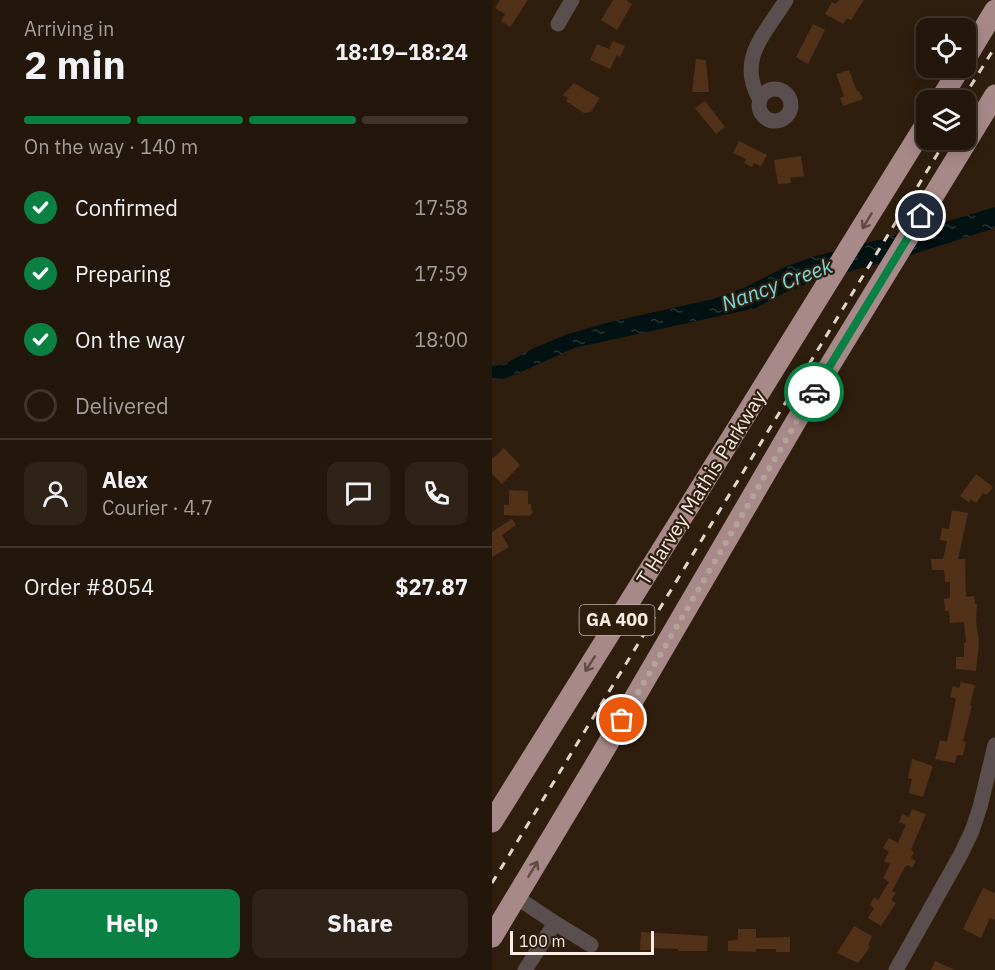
<!DOCTYPE html>
<html lang="en">
<head>
<meta charset="utf-8">
<style>
  body { margin:0; font-family:"IBM Plex Sans",sans-serif; background:#2f2318; color:#f1f3f6; height:100vh; display:flex; flex-direction:column; font-size:22px; white-space:nowrap }
  * { box-sizing:border-box; margin:0 }
  p { font-size:20px; color:#a39f9c }
  .icon { flex:none; width:33px; height:33px; fill:none; stroke:currentColor; stroke-width:2; stroke-linecap:round; stroke-linejoin:round }
  .map { position:relative; flex:1; overflow:hidden }
  .drawer { display:flex; flex-direction:column; background:#23160a; width:492px }
  .drawer>* { flex:none }
  .fabs { position:absolute; left:424px; top:18px; display:grid; gap:12px }
  .fabs a { display:grid; place-items:center; width:60px; height:60px; border-radius:12px; background:#23160a; box-shadow:0 3px 15px #0003,0 0 0 2px #40352b; font-size:30px }
  .scale { position:absolute; left:18px; bottom:15px; width:144px; box-sizing:border-box; padding-left:6px; border:3px solid #f9ede3; border-top:0; font-size:16px; line-height:21px; white-space:nowrap; color:#f9ede3; -webkit-text-stroke:4px #2f1e0e; paint-order:stroke }
  .pin { position:absolute; display:grid; place-items:center; width:51px; height:51px; color:#fff; margin:-26px; border:3px solid #fff; border-radius:50%; box-shadow:0 2px 6px #0007 }
  .courier { position:absolute; display:grid; place-items:center; width:60px; height:60px; margin:-30px; border:4px solid #0b8043; border-radius:50%; background:#fff; color:#222; box-shadow:0 2px 8px #0007 }
  .summary em { font-style:normal; font-weight:700 }
  .summary div { display:flex; flex-direction:column-reverse }
  .summary { display:flex; align-items:center; justify-content:space-between; height:102px; padding:0 24px }
  h1 { font-size:39px; font-weight:700; line-height:45px }
  .bar { display:grid; grid-template-columns:repeat(4,1fr); gap:9px 6px; align-content:center; height:72px; padding:0 24px }
  .bar i { height:8px; border-radius:4px; background:#40352b }
  .bar .selected { background:#0b8043 }
  .bar p { grid-column:span 4 }
  .line { display:flex; align-items:center; gap:15px; padding:0 24px; border-top:2px solid #40352b }
  .line div { flex:1 }
  .round { display:grid; place-items:center; flex:none; width:63px; height:63px; border-radius:12px; background:#2f2318 }
  ol { padding:0 24px; list-style:none }
  li { display:flex; align-items:center; gap:18px; height:66px }
  li p { margin-inline-start:auto }
  li .icon { padding:6px; border-radius:50%; background:#0b8043; color:#fff; stroke-width:4 }
  li:last-child { color:#a39f9c }
  li i { width:33px; height:33px; border:3px solid #40352b; border-radius:50% }
  .primary-button { display:flex; gap:12px; margin-top:auto; padding:12px 24px }
  .primary-button a { flex:1; height:69px; border-radius:12px; background:#0b8043; color:#fff; font-size:24px; font-weight:700; line-height:69px; text-align:center }
  .primary-button a+a { background:#2f2318; color:#f1f3f6 }
  main { display:flex; flex:1; min-height:0 }
  .map>svg:first-child { display:block }
</style>
</head>
<body>
<main>
<section class="drawer">
<div class="summary"><div><h1>2 min</h1><p>Arriving in</p></div><em>18:19–18:24</em></div>
<div class="bar"><i class="selected"></i><i class="selected"></i><i class="selected"></i><i></i><p>On the way · 140 m</p></div>
<ol>
<li><svg class="icon" aria-label="check" viewBox="0 0 24 24"><path d="M5 12l5 5 9-10"/></svg>Confirmed<p>17:58</p></li>
<li><svg class="icon" aria-label="check" viewBox="0 0 24 24"><path d="M5 12l5 5 9-10"/></svg>Preparing<p>17:59</p></li>
<li><svg class="icon" aria-label="check" viewBox="0 0 24 24"><path d="M5 12l5 5 9-10"/></svg>On the way<p>18:00</p></li>
<li><i></i>Delivered</li>
</ol>
<div class="line" style="height:108px"><a class="round"><svg class="icon" aria-label="person" viewBox="0 0 24 24"><circle cx="12" cy="8" r="4"/><path d="M4 21q1-7 8-7t8 7"/></svg></a><div><b>Alex</b><p>Courier · 4.7</p></div><a class="round"><svg class="icon" aria-label="chat" viewBox="0 0 24 24"><path d="M4 5h16v11H9l-5 4z"/></svg></a><a class="round"><svg class="icon" aria-label="phone" viewBox="0 0 24 24"><path d="M5 4h4l2 5-3 2q2 4 5 5l2-3 5 2v4C11 20 4 13 5 4z"/></svg></a></div>
<div class="line" style="height:78px"><div>Order #8054</div><b>$27.87</b></div>
<div class="primary-button"><a>Help</a><a>Share</a></div>
</section>
<div class="map">
<svg width="503" height="970" viewBox="0 0 503 970">
  <defs>
    <pattern id="water-ripples" width="26" height="14" patternUnits="userSpaceOnUse" patternTransform="scale(1.5)"><rect width="26" height="14" fill="#021112"/><path d="M2 4q2-2 4 0t4 0M15 11q2-2 4 0t4 0" fill="none" stroke="#283434"/></pattern>
  </defs>
  <rect width="100%" height="100%" fill="#2f1e0e"/>
  <polygon fill="url(#water-ripples)" points="503,207 503,228 422,254 322,281 292,293 264,308 82,348 27,373 11,379 0,378 0,366 13,364 44,347 76,334 118,322 221,299 254,287 293,267 320,257 440,226"/>
  <g fill="#523119">
    <polygon points="8,0 36,0 18,27 9,21 13,14 3,8"/>
    <polygon points="121,0 134,0 140,4 125,30 109,20"/>
    <polygon points="347,0 372,0 359,20 355,18 351,24 333,14 340,2 344,4"/>
    <polygon points="321,24 333,30 316,64 304,57"/>
    <polygon points="121,41 133,46 128,57 125,55 118,69 98,60 105,44 117,49"/>
    <polygon points="204,59 214,60 217,92 200,92"/>
    <polygon points="357,70 365,91 367,91 371,99 351,106 348,98 352,96 344,74"/>
    <polygon points="82,83 108,98 99,112 92,113 74,101 76,98 71,95"/>
    <polygon points="213,101 233,127 224,134 203,108"/>
    <polygon points="247,141 275,155 269,166 262,163 260,167 252,163 254,159 241,153"/>
    <polygon points="309,156 312,176 298,178 299,183 286,184 282,160"/>
    <polygon points="12,448 28,465 10,484 0,474 0,459"/>
    <polygon points="484,474 501,487 495,495 491,493 484,503 478,499 478,503 468,496"/>
    <polygon points="17,490 36,491 36,504 39,504 39,509 41,512 37,516 12,515 12,505 17,505"/>
    <polygon points="460,510 476,513 466,559 473,559 474,597 482,596 483,604 485,604 484,620 487,643 484,671 464,669 464,657 472,657 472,643 474,643 472,622 458,623 457,611 453,611 452,599 458,598 458,582 453,582 452,570 440,570 439,559 451,559 455,541 448,540 450,528 457,529"/>
    <polygon points="20,519 24,525 10,535 17,547 0,557 0,532"/>
    <polygon points="469,682 483,685 478,705 480,706 471,741 474,742 471,755 465,755 463,763 443,759 448,740 455,742 464,699 458,697 461,686 467,688"/>
    <polygon points="420,759 441,766 431,797 417,793 420,779 416,778"/>
    <polygon points="420,809 434,814 419,850 422,852 419,858 424,861 420,868 416,865 413,867 400,891 404,893 399,900 404,903 389,926 376,918 382,908 378,905 382,897 386,900 397,882 391,878 398,864 392,861 397,852 391,848 397,838 406,843 414,825 407,822 410,814 417,817"/>
    <polygon points="491,888 503,893 503,920 498,918 489,938 471,929"/>
    <polygon points="362,926 380,936 376,946 378,947 366,963 345,953"/>
    <polygon points="246,929 264,929 264,938 298,937 298,952 284,952 284,949 264,949 264,952 236,951 236,941 246,940"/>
    <polygon points="149,932 216,936 215,951 186,951 186,949 159,948 159,950 148,950"/>
    <polygon points="443,961 463,970 439,970"/>
  </g>
  <g fill="none" stroke-linecap="round" stroke-linejoin="round">
    <g stroke="#5a4e4e" stroke-width="15">
      <polyline points="66,24 80,0"/>
      <circle cx="283" cy="105" r="16"/>
      <path d="M267,98C245,59 273,34 294,0"/>
      <polyline points="24,897 63,923 33,970"/>
      <polyline points="63,923 99,945"/>
      <polyline points="404,970 469,854 480,831 488,807 503,745"/>
    </g>
    <g stroke="#a8898a" stroke-width="21">
      <polyline points="474,58 503,10"/>
      <polyline points="448,100 468,68"/>
      <path d="M0,822C145,589 292,356 435,122"/>
      <polyline points="0,937 108,757 310,411 503,95"/>
    </g>
    <g stroke="#e3d6cb" stroke-width="3" stroke-dasharray="8 8" stroke-linecap="butt">
      <polyline points="470,100 503,47"/>
      <polyline points="0,883 454,140"/>
    </g>
  </g>
  <defs><path id="oneway-shaft" d="M-6 0H5M1.5-3L5.5 0L1.5 3" fill="none" stroke-width="1.6" stroke-linecap="round" stroke-linejoin="round" transform="scale(1.5)"/></defs>
  <g stroke="#5f4940">
    <use href="#oneway-shaft" transform="translate(375 221) rotate(121)"/>
    <use href="#oneway-shaft" transform="translate(98 664) rotate(122)"/>
    <use href="#oneway-shaft" transform="translate(41 869) rotate(-59)"/>
  </g>
  <g fill="none" stroke-linecap="round" stroke-linejoin="round">
    <polyline stroke="#b2a598" stroke-width="6" stroke-dasharray="0 10.8" points="130,720 322,392"/>
    <polyline stroke="#0b8043" stroke-width="8" points="322,392 429,216"/>
  </g>
  <g text-anchor="middle" stroke-width="4.5" stroke-linejoin="round" paint-order="stroke">
    <rect fill="#2f1e0e" stroke="#bcafa3" stroke-width="1.5" x="87.5" y="605" width="75" height="30" rx="4.5"/>
    <g font-size="18" font-weight="bold" fill="#f9ede3">
      <text x="125" y="626">GA 400</text>
    </g>
    <g font-size="20" fill="#f9ede3" stroke="#2f1e0e">
      <text transform="translate(209 488) rotate(-58)" y="7">T Harvey Mathis Parkway</text>
    </g>
    <g font-size="21" font-style="italic" fill="#79d7dc" stroke="#2f1e0e">
      <text transform="translate(285 285) rotate(-20)" y="7">Nancy Creek</text>
    </g>
  </g>
</svg>
<div class="fabs">
<a><svg class="icon" aria-label="locate" viewBox="0 0 24 24"><circle cx="12" cy="12" r="6"/><path d="M12 2v4M12 18v4M2 12h4M18 12h4"/></svg></a>
<a><svg class="icon" aria-label="layers" viewBox="0 0 24 24"><path d="M12 4l9 5-9 5-9-5zM3 14l9 5 9-5"/></svg></a>
</div>
<div class="scale">100 m</div>
<div class="pin" style="left:130px;top:720px;background:#ea580c"><svg class="icon" aria-label="bag" viewBox="0 0 24 24"><path d="M5 8h14l-1 12H6zM9 8a3 3 0 0 1 6 0"/></svg></div>
<div class="pin" style="left:429px;top:216px;background:#1f2937"><svg class="icon" aria-label="home" viewBox="0 0 24 24"><path d="M3 11l9-7 9 7M6 9v11h12V9"/></svg></div>
<div class="courier" style="left:322px;top:392px"><svg class="icon" aria-label="car" viewBox="0 0 24 24"><path d="M5 17H2v-5l4-1 3-4h7l3 4 3 1v5h-3M9 17h6M6 11h13"/><circle cx="7" cy="17" r="2"/><circle cx="17" cy="17" r="2"/></svg></div>
</div>
</main>
</body>
</html>
